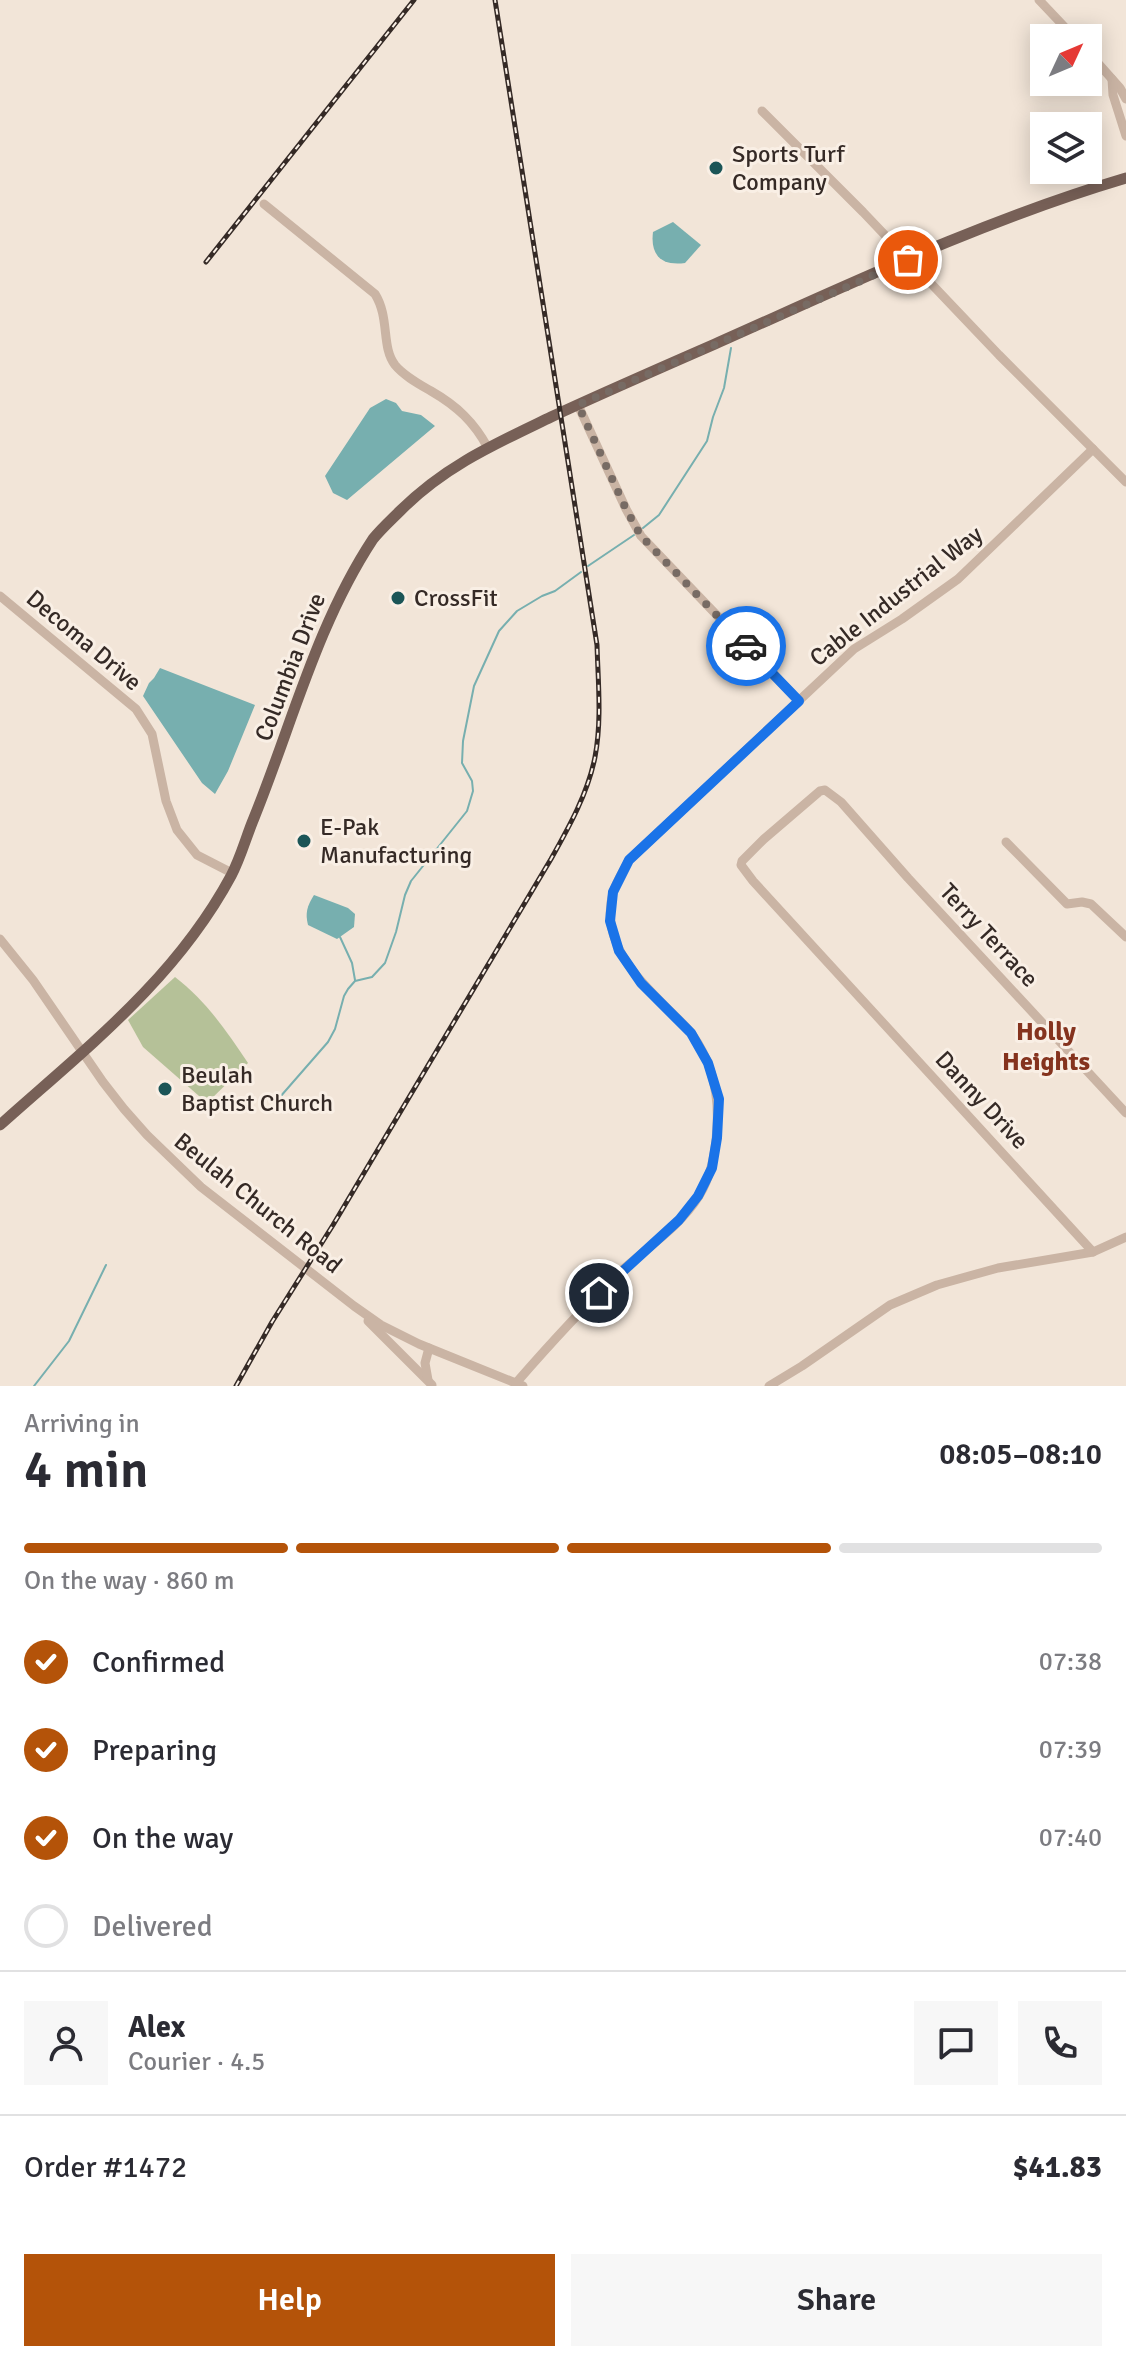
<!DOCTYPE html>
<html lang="en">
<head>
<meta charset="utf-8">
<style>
  body { margin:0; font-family:Signika,sans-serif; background:#f7f7f7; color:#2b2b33; height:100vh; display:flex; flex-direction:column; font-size:30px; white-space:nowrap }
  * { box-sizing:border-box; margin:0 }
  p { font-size:26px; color:#7c7c81 }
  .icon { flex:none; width:44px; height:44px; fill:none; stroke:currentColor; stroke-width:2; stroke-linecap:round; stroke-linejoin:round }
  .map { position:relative; height:1386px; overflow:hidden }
  .details { display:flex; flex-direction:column; background:#fff; flex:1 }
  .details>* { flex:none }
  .needle { width:52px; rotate:46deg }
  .controls { position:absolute; left:1030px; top:24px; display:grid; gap:16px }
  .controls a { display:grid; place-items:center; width:72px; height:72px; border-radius:0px; background:#fff; box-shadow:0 4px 20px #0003; font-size:40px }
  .pin { position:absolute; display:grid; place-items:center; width:68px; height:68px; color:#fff; margin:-34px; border:4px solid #fff; border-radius:50%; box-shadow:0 2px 8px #0007 }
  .courier { position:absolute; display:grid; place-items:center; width:80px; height:80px; margin:-40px; border:6px solid #1a73e8; border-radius:50%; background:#fff; color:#222; box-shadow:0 2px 10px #0007 }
  .headline em { font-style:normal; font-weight:600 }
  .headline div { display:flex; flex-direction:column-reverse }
  .headline { display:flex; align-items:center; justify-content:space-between; height:136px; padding:0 24px }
  h1 { font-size:52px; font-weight:600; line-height:60px }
  .bar { display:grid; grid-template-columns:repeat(4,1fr); gap:12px 8px; align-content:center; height:96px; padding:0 24px }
  .bar i { height:10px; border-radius:6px; background:#e1e1e2 }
  .bar .active { background:#b45309 }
  .bar p { grid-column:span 4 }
  .line { display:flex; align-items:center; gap:20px; padding:0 24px; border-top:2px solid #e1e1e2 }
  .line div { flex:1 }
  .round { display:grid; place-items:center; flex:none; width:84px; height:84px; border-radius:0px; background:#f7f7f7 }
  ol { padding:0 24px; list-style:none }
  li { display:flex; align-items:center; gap:24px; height:88px }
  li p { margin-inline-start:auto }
  li .icon { padding:8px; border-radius:50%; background:#b45309; color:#fff; stroke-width:4 }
  li:last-child { color:#7c7c81 }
  li i { width:44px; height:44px; border:4px solid #e1e1e2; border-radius:50% }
  .primary-button { display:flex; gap:16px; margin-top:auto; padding:16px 24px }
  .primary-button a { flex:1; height:92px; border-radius:0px; background:#b45309; color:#fff; font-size:32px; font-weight:600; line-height:92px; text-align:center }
  .primary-button a+a { background:#f7f7f7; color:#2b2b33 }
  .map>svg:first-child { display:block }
</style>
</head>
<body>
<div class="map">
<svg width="1126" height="1386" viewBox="0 0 1126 1386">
  <rect width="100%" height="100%" fill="#f2e5d8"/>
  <path fill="#b5c198" d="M175,977C206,1001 226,1030 248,1063L207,1103L143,1047L128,1020Z"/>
  <g fill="#77afaf">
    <path d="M673,222L701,245L685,263C662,266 650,256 653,232Z"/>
    <polygon points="386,399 396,403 402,411 421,415 435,426 347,500 333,493 325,476 370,408"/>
    <polygon points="160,668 255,705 228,771 215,794 202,783 143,696 149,683 154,678"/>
    <path d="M314,895L348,908L355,914L354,927L337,939L308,925C305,913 307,906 314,895Z"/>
  </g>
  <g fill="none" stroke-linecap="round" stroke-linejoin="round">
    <g stroke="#77afaf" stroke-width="2">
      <polyline points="643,528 659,515 707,441 713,417 724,388 731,348"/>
      <polyline points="588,566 634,535"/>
      <polyline points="340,937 352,963 355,980"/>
      <polyline points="280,1097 328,1042 335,1029 344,996 348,989 355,981 372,977 385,963 396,932 405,895 411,881 467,811 473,791 472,781 462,763 463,741 474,686 499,631 517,611 542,596 555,591 581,572"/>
      <polyline points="34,1386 69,1341 106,1265"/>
    </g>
    <g stroke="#cab4a4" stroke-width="9">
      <polyline points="1039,0 1075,38"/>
      <polyline points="1088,52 1120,88 1126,99"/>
      <polyline points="1112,79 1113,95 1126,136"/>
      <polyline points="762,111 863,212 999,355 1126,482"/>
      <path d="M264,204L375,294C390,318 381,347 395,365C404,376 419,384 431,391C457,406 474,422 488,448"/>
      <polyline points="578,405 626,509 641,536 799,701"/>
      <polyline points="0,596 136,709 152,734 166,801 177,830 197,855 232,873"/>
      <polyline points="1006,842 1067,904 1082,902 1091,904 1126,937"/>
      <polyline points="0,939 33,980 103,1082 124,1109 147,1135 201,1187 354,1306 381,1325 419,1344 523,1386"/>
      <polyline points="1093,1252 753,881 741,865 742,861 764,839 820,791 825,790 841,802 908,878 1126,1113"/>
      <polyline points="368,1321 432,1385"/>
      <polyline points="428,1380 425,1363 429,1348"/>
      <path d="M516,1383C549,1345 583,1308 620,1272C646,1248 680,1227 699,1196C712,1175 716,1150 717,1126C719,1092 712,1062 692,1034C686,1026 678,1019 671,1012C639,980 599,943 613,893C616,881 624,870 629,860L854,649L902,619L958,579L1093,449"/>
      <polyline points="769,1386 802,1366 890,1305 937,1285 998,1268 1093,1252 1126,1237"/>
    </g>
    <path stroke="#776057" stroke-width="11" d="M0,1125C86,1048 175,980 231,876C241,857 246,837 254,818C292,724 317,624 373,539C381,529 391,520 400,511C445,466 495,444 551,417C605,392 660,368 715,344C850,284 984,220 1126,178"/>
    <defs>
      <g id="rail">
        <polyline points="206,262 414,0"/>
        <path d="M236,1386L272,1322L333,1225L551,859C569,827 588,793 595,757C602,720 598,681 597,645L495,0"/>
      </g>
    </defs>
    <use href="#rail" stroke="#352a26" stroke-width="5"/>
    <use href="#rail" stroke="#f9efe5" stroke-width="2" stroke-dasharray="6" stroke-linecap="butt"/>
  </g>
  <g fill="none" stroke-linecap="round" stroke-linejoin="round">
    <polyline stroke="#776b64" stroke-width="8" stroke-dasharray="0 14.4" points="746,646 641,536 626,509 578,405 908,260"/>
    <polyline stroke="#1a73e8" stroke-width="10" points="599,1293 679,1220 698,1196 712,1168 717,1138 719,1099 708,1063 691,1033 641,983 619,951 610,921 613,892 629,860 799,701 746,646"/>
  </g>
  <g fill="#1b5557" stroke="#f9efe5" stroke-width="3">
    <circle cx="716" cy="168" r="8"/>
    <circle cx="398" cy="598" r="8"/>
    <circle cx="304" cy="841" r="8"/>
    <circle cx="165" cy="1089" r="8"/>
  </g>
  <g text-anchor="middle" stroke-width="6" stroke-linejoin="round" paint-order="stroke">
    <g font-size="24" fill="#352a26" stroke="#f9efe5" text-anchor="start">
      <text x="732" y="162">Sports Turf<tspan x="732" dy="28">Company</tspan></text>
      <text x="414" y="606">CrossFit</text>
      <text x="320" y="835">E-Pak<tspan x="320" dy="28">Manufacturing</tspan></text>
      <text x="181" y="1083">Beulah<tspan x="181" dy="28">Baptist Church</tspan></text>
    </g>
    <g font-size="24" fill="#352a26" stroke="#f9efe5">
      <text transform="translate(896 596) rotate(-38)" y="8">Cable Industrial Way</text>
      <text transform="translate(84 640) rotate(40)" y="8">Decoma Drive</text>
      <text transform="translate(290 667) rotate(-69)" y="8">Columbia Drive</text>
      <text transform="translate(989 935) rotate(47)" y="8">Terry Terrace</text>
      <text transform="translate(982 1100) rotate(47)" y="8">Danny Drive</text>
      <text transform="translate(258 1203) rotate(39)" y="8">Beulah Church Road</text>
    </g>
    <g font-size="26" font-weight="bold" fill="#85331e" stroke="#f9efe5">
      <text x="1046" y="1040">Holly<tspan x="1046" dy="30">Heights</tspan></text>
    </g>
  </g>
</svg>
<div class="controls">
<a><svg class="needle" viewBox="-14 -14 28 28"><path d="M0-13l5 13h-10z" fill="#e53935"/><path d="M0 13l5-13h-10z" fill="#7c7c81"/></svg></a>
<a><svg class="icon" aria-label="layers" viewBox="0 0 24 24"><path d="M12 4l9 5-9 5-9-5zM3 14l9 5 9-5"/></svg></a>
</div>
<div class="pin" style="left:908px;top:260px;background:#ea580c"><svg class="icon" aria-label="bag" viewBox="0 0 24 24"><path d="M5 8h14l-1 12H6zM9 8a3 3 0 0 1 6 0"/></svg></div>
<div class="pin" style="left:599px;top:1293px;background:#1f2937"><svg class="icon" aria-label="home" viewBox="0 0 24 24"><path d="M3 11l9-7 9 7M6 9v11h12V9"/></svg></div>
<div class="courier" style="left:746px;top:646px"><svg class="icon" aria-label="car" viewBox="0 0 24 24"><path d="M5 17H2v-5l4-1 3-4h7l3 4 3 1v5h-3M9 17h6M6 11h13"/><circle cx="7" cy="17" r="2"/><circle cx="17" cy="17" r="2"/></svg></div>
</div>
<section class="details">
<div class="headline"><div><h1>4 min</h1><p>Arriving in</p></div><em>08:05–08:10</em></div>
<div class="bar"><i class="active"></i><i class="active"></i><i class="active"></i><i></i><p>On the way · 860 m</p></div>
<ol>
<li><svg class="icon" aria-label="check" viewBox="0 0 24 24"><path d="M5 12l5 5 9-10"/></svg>Confirmed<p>07:38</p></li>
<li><svg class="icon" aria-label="check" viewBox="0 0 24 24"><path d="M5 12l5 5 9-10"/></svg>Preparing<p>07:39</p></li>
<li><svg class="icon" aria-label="check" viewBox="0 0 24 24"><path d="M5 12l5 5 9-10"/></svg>On the way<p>07:40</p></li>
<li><i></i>Delivered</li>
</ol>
<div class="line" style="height:144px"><a class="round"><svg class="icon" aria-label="person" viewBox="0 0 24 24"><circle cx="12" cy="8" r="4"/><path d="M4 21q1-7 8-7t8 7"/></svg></a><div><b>Alex</b><p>Courier · 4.5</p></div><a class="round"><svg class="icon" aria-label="chat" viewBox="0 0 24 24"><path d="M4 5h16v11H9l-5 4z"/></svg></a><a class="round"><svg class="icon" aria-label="phone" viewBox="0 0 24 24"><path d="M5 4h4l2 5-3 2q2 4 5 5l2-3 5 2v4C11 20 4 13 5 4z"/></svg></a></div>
<div class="line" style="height:104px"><div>Order #1472</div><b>$41.83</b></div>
<div class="primary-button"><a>Help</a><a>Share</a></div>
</section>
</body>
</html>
